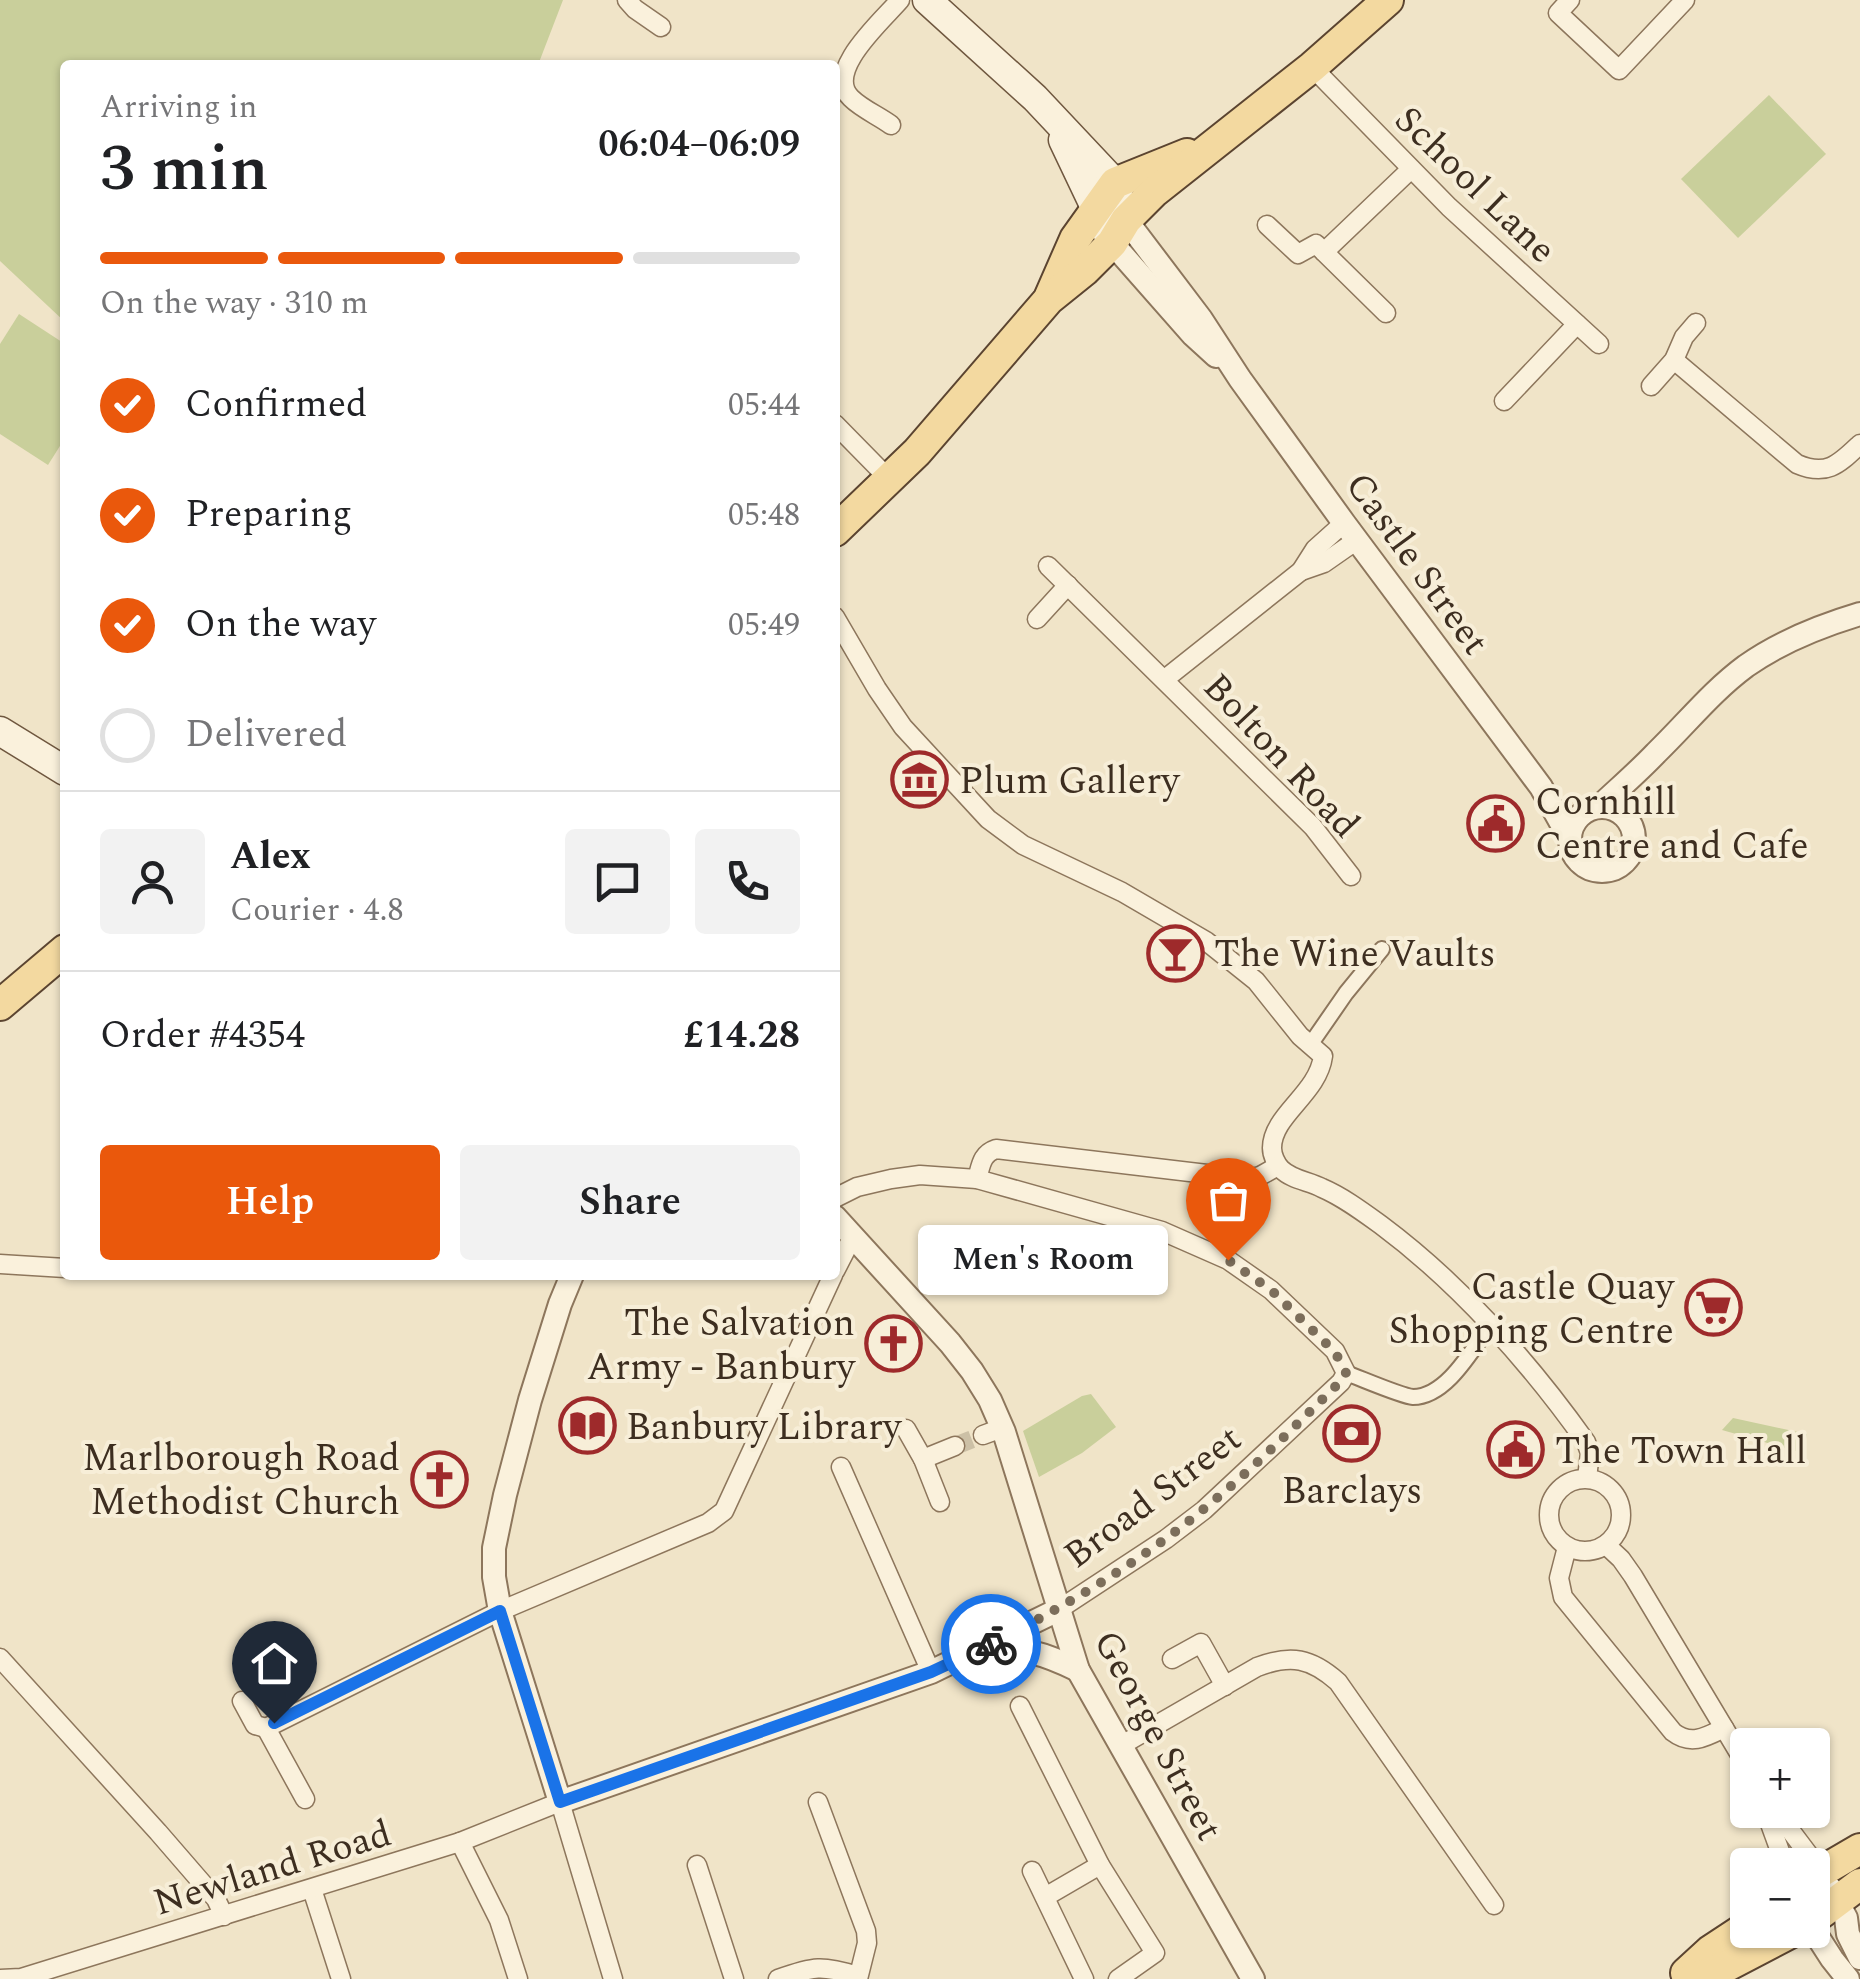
<!DOCTYPE html>
<html lang="en">
<head>
<meta charset="utf-8">
<style>
  body { margin:0; font-family:Spectral,serif; background:#f2f2f2; color:#202124; height:100vh; display:flex; flex-direction:column; font-size:38px; white-space:nowrap }
  * { box-sizing:border-box; margin:0 }
  p { font-size:32px; color:#757577 }
  .icon { flex:none; width:55px; height:55px; fill:none; stroke:currentColor; stroke-width:2; stroke-linecap:round; stroke-linejoin:round }
  .map { position:relative; flex:1; overflow:hidden }
  .details { position:absolute; left:60px; top:60px; width:780px; height:1220px; display:flex; flex-direction:column; background:#fff; border-radius:10px; box-shadow:0 2px 8px #0004 }
  .details>* { flex:none }
  .tools { position:absolute; left:1730px; top:1728px; display:grid; gap:20px }
  .tools a { display:grid; place-items:center; width:100px; height:100px; border-radius:10px; background:#fff; box-shadow:0 2px 8px #0004; font-size:50px }
  .pin { position:absolute; display:grid; place-items:center; width:85px; height:85px; color:#fff; margin:-102px -42px; border-radius:50% 50% 50% 0; rotate:-45deg; box-shadow:0 0 10px #0007 }
  .pin .icon { rotate:45deg }
  .courier { position:absolute; display:grid; place-items:center; width:100px; height:100px; margin:-50px; border:8px solid #1a73e8; border-radius:50%; background:#fff; color:#222; box-shadow:0 2px 12px #0007 }
  .bubble { position:absolute; height:70px; border-radius:10px; background:#fff; box-shadow:0 2px 8px #0004; font-size:32px; font-weight:600; line-height:70px; text-align:center }
  .headline em { font-style:normal; font-weight:600 }
  .headline div { display:flex; flex-direction:column-reverse }
  .headline { display:flex; align-items:center; justify-content:space-between; height:170px; padding:0 40px }
  h1 { font-size:65px; font-weight:600; line-height:75px }
  .bar { display:grid; grid-template-columns:repeat(4,1fr); gap:15px 10px; align-content:center; height:120px; padding:0 40px }
  .bar i { height:12px; border-radius:8px; background:#e0e0e0 }
  .bar .current { background:#ea580c }
  .bar p { grid-column:span 4 }
  .line { display:flex; align-items:center; gap:25px; padding:0 40px; border-top:2px solid #e0e0e0 }
  .line div { flex:1 }
  .round { display:grid; place-items:center; flex:none; width:105px; height:105px; border-radius:10px; background:#f2f2f2 }
  ol { padding:0 40px; list-style:none }
  li { display:flex; align-items:center; gap:30px; height:110px }
  li p { margin-inline-start:auto }
  li .icon { padding:10px; border-radius:50%; background:#ea580c; color:#fff; stroke-width:4 }
  li:last-child { color:#757577 }
  li i { width:55px; height:55px; border:5px solid #e0e0e0; border-radius:50% }
  .action { display:flex; gap:20px; margin-top:auto; padding:20px 40px }
  .action a { flex:1; height:115px; border-radius:10px; background:#ea580c; color:#fff; font-size:40px; font-weight:600; line-height:115px; text-align:center }
  .action a+a { background:#f2f2f2; color:#202124 }
  .map>svg:first-child { display:block }
</style>
</head>
<body>
<div class="map">
<svg width="1860" height="1979" viewBox="0 0 1860 1979">
  <rect width="100%" height="100%" fill="#f0e4c8"/>
  <g fill="#c9cf9b">
    <polygon points="0,0 563,0 538,65 65,65 65,322 0,261"/>
    <polygon points="1769,95 1826,154 1738,238 1681,179"/>
    <polygon points="19,314 65,344 65,438 48,465 0,434 0,344"/>
    <polygon points="1091,1394 1116,1427 1082,1453 1039,1477 1023,1431 1082,1396"/>
    <polygon points="1733,1418 1807,1434 1803,1453 1722,1430"/>
  </g>
  <g fill="none" stroke-linecap="round" stroke-linejoin="round">
    <polyline stroke="#ccc0a6" stroke-width="18" stroke-dasharray="18 9" stroke-linecap="butt" points="955,1446 983,1435"/>
    <defs>
      <g id="pedestrian">
        <polyline points="1310,1045 1346,993 1382,949"/>
        <path d="M1346,1373C1360,1378 1401,1396 1413,1397C1447,1397 1473,1348 1491,1324"/>
      </g>
      <g id="minor">
        <polyline points="627,0 635,9 661,27"/>
        <polyline points="1570,0 1558,13 1619,70 1685,0"/>
        <polyline points="1312,67 1449,207 1599,344"/>
        <path d="M891,125C879,116 862,109 851,98C823,72 883,20 900,0"/>
        <polyline points="1267,225 1298,254 1316,244 1324,252"/>
        <polyline points="1386,313 1324,252 1411,169"/>
        <path d="M1674,360L1797,464C1827,477 1839,464 1860,444"/>
        <polyline points="1651,386 1674,360 1684,337 1696,323"/>
        <polyline points="1504,401 1577,324"/>
        <polyline points="835,424 890,480"/>
        <polyline points="1048,566 1313,827 1351,876"/>
        <polyline points="1301,571 1324,563 1357,540"/>
        <path d="M835,617L877,689L903,727L988,819L1023,845L1122,892L1206,941L1256,981L1300,1036L1323,1056C1318,1094 1272,1115 1272,1148C1272,1155 1276,1164 1281,1169C1292,1180 1309,1181 1322,1188C1343,1197 1363,1212 1381,1225C1459,1283 1530,1363 1586,1442L1590,1453L1587,1478"/>
        <polyline points="1037,619 1068,585"/>
        <polyline points="1165,679 1301,571 1315,549 1344,523"/>
        <path d="M977,1179C981,1166 981,1154 996,1149L1249,1179L1260,1176L1278,1166"/>
        <polyline points="835,1198 857,1187 891,1179 920,1175 977,1179 1162,1231 1228,1260 1271,1290 1335,1351 1346,1373 1341,1382 1204,1510 1166,1539 1058,1610"/>
        <polyline points="0,1264 65,1268"/>
        <polyline points="835,1271 853,1236"/>
        <polyline points="906,1429 923,1459 940,1502"/>
        <polyline points="983,1435 1002,1428"/>
        <polyline points="923,1459 955,1446"/>
        <polyline points="841,1467 931,1672"/>
        <circle cx="1585" cy="1515" r="36"/>
        <polyline points="1606,1545 1621,1559 1633,1576 1748,1768"/>
        <path d="M1567,1547L1559,1578L1563,1597L1673,1732C1691,1746 1706,1737 1724,1728"/>
        <polyline points="0,1658 158,1832 216,1899 224,1916"/>
        <polyline points="1172,1659 1201,1643 1225,1686"/>
        <polyline points="242,1701 255,1725 266,1728"/>
        <polyline points="1020,1706 1100,1865 1155,1953 1118,1979"/>
        <path d="M1120,1746L1257,1667C1291,1654 1311,1658 1338,1682L1494,1905"/>
        <polyline points="305,1799 266,1728 500,1611 708,1523 724,1511 833,1275"/>
        <polyline points="818,1802 866,1931 867,1943 858,1979"/>
        <polyline points="1765,1810 1785,1865"/>
        <polyline points="1775,1810 1821,1871"/>
        <polyline points="460,1842 499,1920 518,1979"/>
        <polyline points="697,1865 734,1979"/>
        <polyline points="1032,1871 1084,1979"/>
        <polyline points="312,1889 341,1979"/>
        <polyline points="1045,1897 1100,1865"/>
        <polyline points="0,1979 21,1978 460,1842 560,1802 613,1979"/>
        <path d="M778,1979C814,1966 822,1965 858,1976"/>
      </g>
      <g id="tertiary">
        <polyline points="1126,220 1201,319 1240,379 1344,523 1541,787 1570,839"/>
        <polyline points="1112,243 1193,335 1216,356"/>
        <circle cx="1602" cy="839" r="32"/>
        <path d="M1599,807C1618,789 1638,772 1656,753C1687,723 1711,692 1746,666C1780,642 1820,626 1860,614"/>
        <polyline points="835,1217 950,1343 972,1371 990,1400 1004,1432 1078,1670 1253,1979"/>
        <polyline points="572,1275 560,1304 530,1400 505,1495 494,1548 494,1577 500,1611 560,1802 931,1672 1058,1610"/>
        <path d="M986,1649C1027,1649 1041,1652 1078,1670"/>
        <polyline points="1830,1888 1846,1918 1848,1934 1860,1958"/>
        <polyline points="1812,1928 1832,1959 1848,1979"/>
      </g>
      <g id="secondary">
        <polyline points="927,0 1035,98 1115,183 1121,203"/>
        <polyline points="1063,140 1112,243"/>
        <polyline points="0,731 65,771"/>
      </g>
      <g id="primary">
        <polyline points="1050,296 1075,239 1115,183 1187,154"/>
        <polyline points="835,531 917,452 1049,299 1085,270 1112,243 1126,220 1154,192 1312,67 1388,0"/>
        <polyline points="0,1005 65,950"/>
        <polyline points="1812,1877 1860,1849"/>
        <polyline points="1812,1920 1860,1884"/>
        <polyline points="1686,1973 1710,1951 1748,1926"/>
        <polyline points="1692,1979 1729,1965 1796,1930"/>
      </g>
    </defs>
    <use href="#pedestrian" stroke="#8d765c" stroke-width="18"/>
    <use href="#minor" stroke="#8d765c" stroke-width="21"/>
    <use href="#tertiary" stroke="#8d765c" stroke-width="26"/>
    <use href="#secondary" stroke="#6f573f" stroke-width="31"/>
    <use href="#primary" stroke="#5b4430" stroke-width="34"/>
    <use href="#pedestrian" stroke="#faf1dc" stroke-width="14"/>
    <use href="#minor" stroke="#faf1dc" stroke-width="18"/>
    <use href="#tertiary" stroke="#faf1dc" stroke-width="22"/>
    <use href="#secondary" stroke="#faf1dc" stroke-width="28"/>
    <use href="#primary" stroke="#f3d9a0" stroke-width="30"/>
  </g>
  <g fill="none" stroke-linecap="round" stroke-linejoin="round">
    <path stroke="#7c6e5b" stroke-width="10" stroke-dasharray="0 18" d="M991,1644C1066,1606 1140,1562 1205,1508C1253,1469 1296,1425 1340,1382L1346,1373L1335,1352L1271,1290L1228,1260"/>
    <polyline stroke="#1a73e8" stroke-width="12" points="274,1723 500,1611 560,1802 931,1672 991,1644"/>
  </g>
  <defs>
    <symbol id="museum-ring" viewBox="-11 -11 22 22"><circle r="9.5" fill="#f7eed8" stroke="#9e2a2b" stroke-width="1.5"/><path d="M0-6L6-3V-2H-6V-3ZM-5-1h2V3h-2ZM-1-1h2V3h-2ZM3-1h2V3H3ZM-6 4H6V6H-6Z" fill="#9e2a2b"/></symbol>
    <symbol id="civic-ring" viewBox="-11 -11 22 22"><circle r="9.5" fill="#f7eed8" stroke="#9e2a2b" stroke-width="1.5"/><path d="M-.6-6.5H3V-4.5H.6V-3L4-1V1h2V6H-6V1h2V-1L-.6-3ZM-1.2 2.5V6h2.4V2.5Z" fill="#9e2a2b"/></symbol>
    <symbol id="bar-ring" viewBox="-11 -11 22 22"><circle r="9.5" fill="#f7eed8" stroke="#9e2a2b" stroke-width="1.5"/><path d="M-6-5H6L.8 .8V4.5H3.5V6h-7V4.5H-.8V.8Z" fill="#9e2a2b"/></symbol>
    <symbol id="supermarket-ring" viewBox="-11 -11 22 22"><circle r="9.5" fill="#f7eed8" stroke="#9e2a2b" stroke-width="1.5"/><path d="M-6-5.5h2.5l.6 2H6L4.5 2H-2.5L-4.4-4H-6ZM-1.5 3.2a1.3 1.3 0 1 0 .1 0ZM3 3.2a1.3 1.3 0 1 0 .1 0Z" fill="#9e2a2b"/></symbol>
    <symbol id="church-ring" viewBox="-11 -11 22 22"><circle r="9.5" fill="#f7eed8" stroke="#9e2a2b" stroke-width="1.5"/><path d="M-1.2-6h2.4v3.5h3.3v2.4h-3.3V6h-2.4V-.1h-3.3v-2.4h3.3Z" fill="#9e2a2b"/></symbol>
    <symbol id="library-ring" viewBox="-11 -11 22 22"><circle r="9.5" fill="#f7eed8" stroke="#9e2a2b" stroke-width="1.5"/><path d="M-6-4Q-3-5.5-.7-3.5V5Q-3 3-6 4ZM6-4Q3-5.5 .7-3.5V5Q3 3 6 4Z" fill="#9e2a2b"/></symbol>
    <symbol id="bank-ring" viewBox="-11 -11 22 22"><circle r="9.5" fill="#f7eed8" stroke="#9e2a2b" stroke-width="1.5"/><path d="M-6-4H6V4H-6ZM0-2.3a2.3 2.3 0 1 0 0 4.6a2.3 2.3 0 1 0 0-4.6Z" fill="#9e2a2b"/></symbol>
  </defs>
  <g fill-rule="evenodd">
    <use href="#museum-ring" x="888" y="748" width="63" height="63"/>
    <use href="#civic-ring" x="1464" y="792" width="63" height="63"/>
    <use href="#bar-ring" x="1144" y="922" width="63" height="63"/>
    <use href="#supermarket-ring" x="1682" y="1276" width="63" height="63"/>
    <use href="#church-ring" x="862" y="1312" width="63" height="63"/>
    <use href="#library-ring" x="556" y="1394" width="63" height="63"/>
    <use href="#bank-ring" x="1320" y="1402" width="63" height="63"/>
    <use href="#civic-ring" x="1484" y="1418" width="63" height="63"/>
    <use href="#church-ring" x="408" y="1448" width="63" height="63"/>
  </g>
  <g text-anchor="middle" stroke-width="8" stroke-linejoin="round" paint-order="stroke">
    <g font-size="38" fill="#3d2e20" stroke="#f7eed8">
      <text transform="translate(1476 184) rotate(44)" y="13">School Lane</text>
      <text transform="translate(1418 563) rotate(54)" y="13">Castle Street</text>
      <text transform="translate(1282 755) rotate(47)" y="13">Bolton Road</text>
      <text transform="translate(1152 1496) rotate(-37)" y="13">Broad Street</text>
      <text transform="translate(1159 1735) rotate(62)" y="13">George Street</text>
      <text transform="translate(272 1867) rotate(-17)" y="13">Newland Road</text>
    </g>
    <g font-size="38" fill="#3d2e20" stroke="#f7eed8" text-anchor="start">
      <text x="959" y="793">Plum Gallery</text>
      <text x="1535" y="814">Cornhill<tspan x="1535" dy="44">Centre and Cafe</tspan></text>
      <text x="1214" y="966">The Wine Vaults</text>
      <text x="1674" y="1299" text-anchor="end">Castle Quay<tspan x="1674" dy="44">Shopping Centre</tspan></text>
      <text x="855" y="1335" text-anchor="end">The Salvation<tspan x="855" dy="44">Army - Banbury</tspan></text>
      <text x="626" y="1439">Banbury Library</text>
      <text x="1555" y="1463">The Town Hall</text>
      <text x="400" y="1470" text-anchor="end">Marlborough Road<tspan x="400" dy="44">Methodist Church</tspan></text>
      <text x="1352" y="1503" text-anchor="middle">Barclays</text>
    </g>
  </g>
</svg>
<div class="tools">
<a>+</a>
<a>−</a>
</div>
<div class="pin" style="left:1228px;top:1260px;background:#ea580c"><svg class="icon" aria-label="bag" viewBox="0 0 24 24"><path d="M5 8h14l-1 12H6zM9 8a3 3 0 0 1 6 0"/></svg></div>
<div class="pin" style="left:274px;top:1723px;background:#1f2937"><svg class="icon" aria-label="home" viewBox="0 0 24 24"><path d="M3 11l9-7 9 7M6 9v11h12V9"/></svg></div>
<div class="courier" style="left:991px;top:1644px"><svg class="icon" aria-label="bike" viewBox="0 0 24 24"><circle cx="6" cy="16" r="4"/><circle cx="18" cy="16" r="4"/><path d="M6 16l4-8h5l3 8M10 8l3 8H6M13 5h3"/></svg></div>
<div class="bubble" style="left:918px;top:1225px;width:250px">Men's Room</div>
<section class="details">
<div class="headline"><div><h1>3 min</h1><p>Arriving in</p></div><em>06:04–06:09</em></div>
<div class="bar"><i class="current"></i><i class="current"></i><i class="current"></i><i></i><p>On the way · 310 m</p></div>
<ol>
<li><svg class="icon" aria-label="check" viewBox="0 0 24 24"><path d="M5 12l5 5 9-10"/></svg>Confirmed<p>05:44</p></li>
<li><svg class="icon" aria-label="check" viewBox="0 0 24 24"><path d="M5 12l5 5 9-10"/></svg>Preparing<p>05:48</p></li>
<li><svg class="icon" aria-label="check" viewBox="0 0 24 24"><path d="M5 12l5 5 9-10"/></svg>On the way<p>05:49</p></li>
<li><i></i>Delivered</li>
</ol>
<div class="line" style="height:180px"><a class="round"><svg class="icon" aria-label="person" viewBox="0 0 24 24"><circle cx="12" cy="8" r="4"/><path d="M4 21q1-7 8-7t8 7"/></svg></a><div><b>Alex</b><p>Courier · 4.8</p></div><a class="round"><svg class="icon" aria-label="chat" viewBox="0 0 24 24"><path d="M4 5h16v11H9l-5 4z"/></svg></a><a class="round"><svg class="icon" aria-label="phone" viewBox="0 0 24 24"><path d="M5 4h4l2 5-3 2q2 4 5 5l2-3 5 2v4C11 20 4 13 5 4z"/></svg></a></div>
<div class="line" style="height:130px"><div>Order #4354</div><b>£14.28</b></div>
<div class="action"><a>Help</a><a>Share</a></div>
</section>
</div>
</body>
</html>
